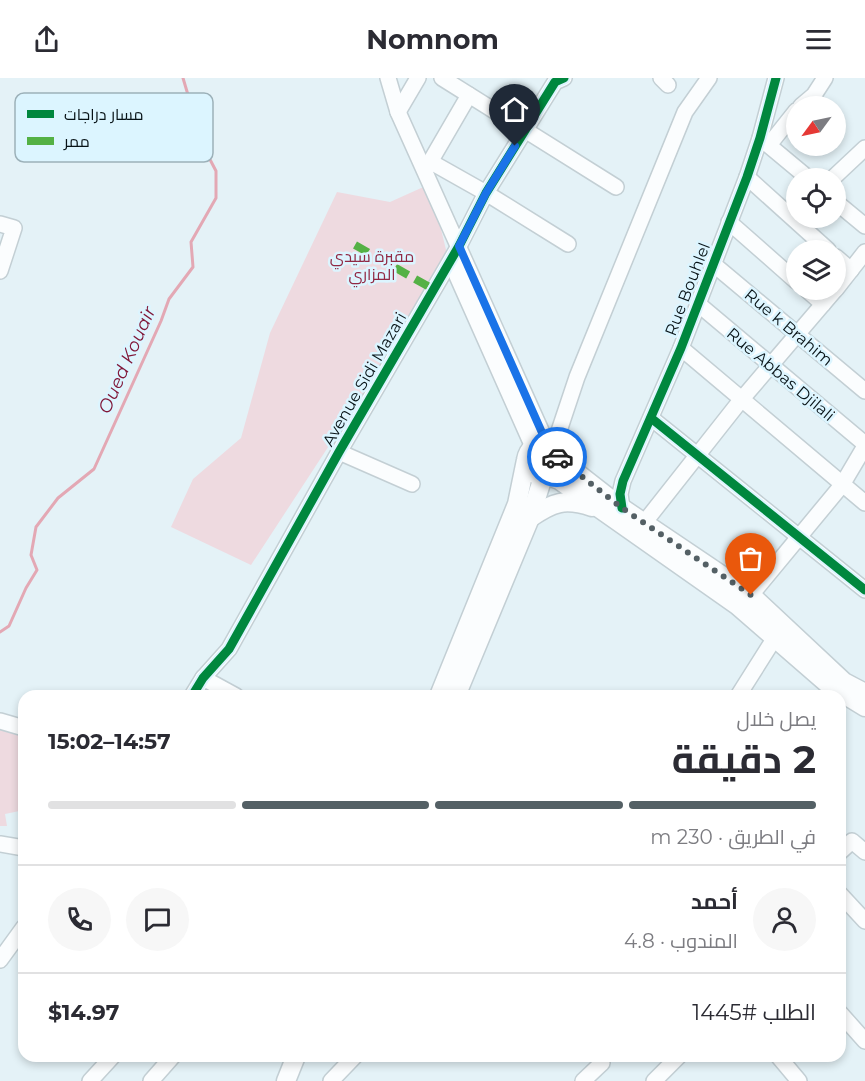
<!DOCTYPE html>
<html lang="ar">
<head>
<meta charset="utf-8">
<style>
  body { margin:0; font-family:Montserrat,Cairo,sans-serif; background:#f7f7f7; color:#2b2b33; direction:rtl; height:100vh; display:flex; flex-direction:column; font-size:22px; white-space:nowrap }
  * { box-sizing:border-box; margin:0 }
  p { font-size:20px; color:#7c7c81 }
  .icon { flex:none; width:33px; height:33px; fill:none; stroke:currentColor; stroke-width:2; stroke-linecap:round; stroke-linejoin:round }
  .map { position:relative; flex:1; overflow:hidden; direction:ltr }
  .details { position:absolute; left:18px; top:612px; width:828px; height:372px; display:flex; flex-direction:column; background:#fff; border-radius:18px; box-shadow:0 3px 9px #0003; direction:rtl }
  .details>* { flex:none }
  .needle { width:39px; rotate:237deg }
  .buttons { position:absolute; left:786px; top:18px; display:grid; gap:12px }
  .buttons a { display:grid; place-items:center; width:60px; height:60px; border-radius:50%; background:#fff; box-shadow:0 3px 9px #0003; font-size:30px }
  .pin { position:absolute; display:grid; place-items:center; width:51px; height:51px; color:#fff; margin:-62px -26px; border-radius:50% 50% 50% 0; rotate:-45deg; box-shadow:0 0 6px #0007 }
  .pin .icon { rotate:45deg }
  .courier { position:absolute; display:grid; place-items:center; width:60px; height:60px; margin:-30px; border:4px solid #1a73e8; border-radius:50%; background:#fff; color:#222; box-shadow:0 2px 8px #0007 }
  .head em { font-style:normal; font-weight:700 }
  .head div { display:flex; flex-direction:column-reverse }
  .head { display:flex; align-items:center; justify-content:space-between; height:102px; padding:0 30px }
  h1 { font-size:39px; font-weight:700; line-height:45px }
  .bar { display:grid; grid-template-columns:repeat(4,1fr); gap:9px 6px; align-content:center; height:72px; padding:0 30px }
  .bar i { height:8px; border-radius:4px; background:#e1e1e2 }
  .bar .on { background:#546065 }
  .bar p { grid-column:span 4 }
  .line { display:flex; align-items:center; gap:15px; padding:0 30px; border-top:2px solid #e1e1e2 }
  .line div { flex:1 }
  .round { display:grid; place-items:center; flex:none; width:63px; height:63px; border-radius:32px; background:#f7f7f7 }
  header { display:flex; justify-content:space-between; align-items:center; height:78px; padding:0 30px; background:#fff; font-size:27px; font-weight:700 }
  .map>svg:first-child { display:block }
</style>
</head>
<body>
<header><svg class="icon" aria-label="menu" viewBox="0 0 24 24"><path d="M4 6h16M4 12h16M4 18h16"/></svg>Nomnom<svg class="icon" aria-label="share" viewBox="0 0 24 24"><path d="M12 15V3M7 8l5-5 5 5M5 13v7h14v-7"/></svg></header>
<div class="map">
<svg width="865" height="1003" viewBox="0 0 865 1003">
  <rect width="100%" height="100%" fill="#e4f2f7"/>
  <g fill="#eedae0">
    <polygon points="430,106 449,184 251,487 171,449 193,401 241,360 270,255 337,114 390,124"/>
    <polygon points="0,652 24,659 24,732 5,736 7,748 0,748"/>
  </g>
  <g fill="none" stroke-linecap="round" stroke-linejoin="round">
    <polyline stroke="#e3a8b4" stroke-width="3" points="0,554 9,548 26,510 37,492 31,477 36,449 58,420 94,391 161,243 169,221 193,189 191,164 216,120 216,93 194,51 191,27 183,0"/>
    <defs>
      <g id="minor">
        <polyline points="388,0 398,34 548,368"/>
        <polyline points="442,0 616,109"/>
        <polyline points="661,0 668,7"/>
        <polyline points="801,28 814,17 825,0"/>
        <polyline points="398,34 418,0"/>
        <polyline points="760,60 808,100"/>
        <polyline points="769,67 796,33"/>
        <polyline points="431,84 486,115 568,166"/>
        <polyline points="426,91 469,17"/>
        <polyline points="747,99 828,172"/>
        <polyline points="833,100 865,70"/>
        <polyline points="836,124 865,148"/>
        <polyline points="729,144 796,203"/>
        <polyline points="0,146 14,150 0,193"/>
        <polyline points="459,171 457,198 533,369"/>
        <polyline points="836,179 851,192"/>
        <polyline points="712,185 865,313"/>
        <polyline points="836,211 865,174"/>
        <polyline points="807,212 823,226"/>
        <polyline points="697,225 865,366"/>
        <polyline points="681,270 865,425"/>
        <polyline points="651,340 865,512"/>
        <polyline points="553,371 577,299 685,34 709,0"/>
        <polyline points="339,374 412,406"/>
        <polyline points="622,430 620,416 623,403 681,270 747,99 760,60 776,0"/>
        <polyline points="644,445 741,322 835,212"/>
        <polyline points="751,517 842,407 865,368"/>
        <polyline points="203,600 236,618"/>
        <polyline points="192,618 203,600 229,571 339,374 459,168 486,115 555,4 564,0"/>
        <polyline points="738,618 774,561 781,553"/>
        <polyline points="0,643 24,650"/>
        <polyline points="0,766 24,770"/>
        <polyline points="840,774 852,763 865,774"/>
        <polyline points="840,816 865,843"/>
        <polyline points="0,882 24,849"/>
        <polyline points="840,935 865,963"/>
        <polyline points="778,978 799,1003"/>
        <polyline points="90,1003 113,978"/>
        <polyline points="151,1003 173,978"/>
        <polyline points="331,1003 355,978"/>
        <polyline points="583,1003 602,985"/>
        <polyline points="654,1003 679,978"/>
      </g>
      <g id="major">
        <polyline points="558,380 622,430 751,517 844,604 865,615"/>
        <polyline points="548,398 559,402 738,528 829,607 865,629"/>
        <path d="M530,440C553,424 565,420 592,429"/>
        <path d="M439,618L517,426L526,382C530,358 561,364 558,385C555,405 529,402 526,382"/>
        <polyline points="456,618 530,440 543,399"/>
        <polyline points="286,1003 296,978"/>
      </g>
    </defs>
    <use href="#minor" stroke="#c3cfd4" stroke-width="18"/>
    <use href="#major" stroke="#c3cfd4" stroke-width="21"/>
    <use href="#minor" stroke="#fbfdfe" stroke-width="15"/>
    <use href="#major" stroke="#fbfdfe" stroke-width="18"/>
    <polyline stroke="#54b145" stroke-width="8" stroke-dasharray="15 8" stroke-linecap="butt" points="355,167 433,211"/>
    <defs>
      <g id="cycleway">
        <polyline points="651,340 865,512"/>
        <polyline points="622,430 620,416 623,403 681,270 747,99 760,60 776,0"/>
        <polyline points="192,618 203,600 229,571 339,374 459,168 486,115 555,4 564,0"/>
      </g>
    </defs>
    <use href="#cycleway" stroke="#dcf5ff" stroke-width="13"/>
    <use href="#cycleway" stroke="#00873e" stroke-width="9"/>
  </g>
  <g fill="none" stroke-linecap="round" stroke-linejoin="round">
    <polyline stroke="#546065" stroke-width="6" stroke-dasharray="0 10.8" points="557,379 622,430 751,517"/>
    <polyline stroke="#1a73e8" stroke-width="8" points="515,68 486,115 459,168 548,368 556,375 557,379"/>
  </g>
  <g text-anchor="middle" stroke-width="5" stroke-linejoin="round" paint-order="stroke">
    <g font-size="16" fill="#912844" stroke="#dcf5ff">
      <text x="372" y="184">مقبرة سيدي<tspan x="372" dy="18">المزاري</tspan></text>
    </g>
    <g font-size="16" fill="#071216" stroke="#dcf5ff">
      <text transform="translate(687 211) rotate(-69)" y="6">Rue Bouhlel</text>
      <text transform="translate(789 249) rotate(40)" y="6">Rue k Brahim</text>
      <text transform="translate(781 296) rotate(40)" y="6">Rue Abbas Djilali</text>
      <text transform="translate(364 301) rotate(-60)" y="6">Avenue Sidi Mazari</text>
    </g>
    <g font-size="18" font-style="italic" fill="#811738" stroke="#dcf5ff">
      <text transform="translate(127 282) rotate(-66)" y="6">Oued Kouair</text>
    </g>
  </g>
  <rect x="15" y="15" width="198" height="69" rx="9" fill="#dcf5ff" stroke="#9cb1b9" stroke-width="1.5"/>
  <rect x="27" y="32" width="27" height="8" fill="#00873e"/>
  <rect x="27" y="59" width="27" height="8" fill="#54b145"/>
  <g font-size="16" fill="#071216">
    <text x="64" y="42">مسار دراجات</text>
    <text x="64" y="69">ممر</text>
  </g>
</svg>
<div class="buttons">
<a><svg class="needle" viewBox="-14 -14 28 28"><path d="M0-13l5 13h-10z" fill="#e53935"/><path d="M0 13l5-13h-10z" fill="#7c7c81"/></svg></a>
<a><svg class="icon" aria-label="locate" viewBox="0 0 24 24"><circle cx="12" cy="12" r="6"/><path d="M12 2v4M12 18v4M2 12h4M18 12h4"/></svg></a>
<a><svg class="icon" aria-label="layers" viewBox="0 0 24 24"><path d="M12 4l9 5-9 5-9-5zM3 14l9 5 9-5"/></svg></a>
</div>
<div class="pin" style="left:751px;top:517px;background:#ea580c"><svg class="icon" aria-label="bag" viewBox="0 0 24 24"><path d="M5 8h14l-1 12H6zM9 8a3 3 0 0 1 6 0"/></svg></div>
<div class="pin" style="left:515px;top:68px;background:#1f2937"><svg class="icon" aria-label="home" viewBox="0 0 24 24"><path d="M3 11l9-7 9 7M6 9v11h12V9"/></svg></div>
<div class="courier" style="left:557px;top:379px"><svg class="icon" aria-label="car" viewBox="0 0 24 24"><path d="M5 17H2v-5l4-1 3-4h7l3 4 3 1v5h-3M9 17h6M6 11h13"/><circle cx="7" cy="17" r="2"/><circle cx="17" cy="17" r="2"/></svg></div>
<section class="details">
<div class="head"><div><h1>2 دقيقة</h1><p>يصل خلال</p></div><em>14:57–15:02</em></div>
<div class="bar"><i class="on"></i><i class="on"></i><i class="on"></i><i></i><p>في الطريق · 230 m</p></div>
<div class="line" style="height:108px"><a class="round"><svg class="icon" aria-label="person" viewBox="0 0 24 24"><circle cx="12" cy="8" r="4"/><path d="M4 21q1-7 8-7t8 7"/></svg></a><div><b>أحمد</b><p>المندوب · 4.8</p></div><a class="round"><svg class="icon" aria-label="chat" viewBox="0 0 24 24"><path d="M4 5h16v11H9l-5 4z"/></svg></a><a class="round"><svg class="icon" aria-label="phone" viewBox="0 0 24 24"><path d="M5 4h4l2 5-3 2q2 4 5 5l2-3 5 2v4C11 20 4 13 5 4z"/></svg></a></div>
<div class="line" style="height:78px"><div>الطلب #1445</div><b>$14.97</b></div>
</section>
</div>
</body>
</html>
